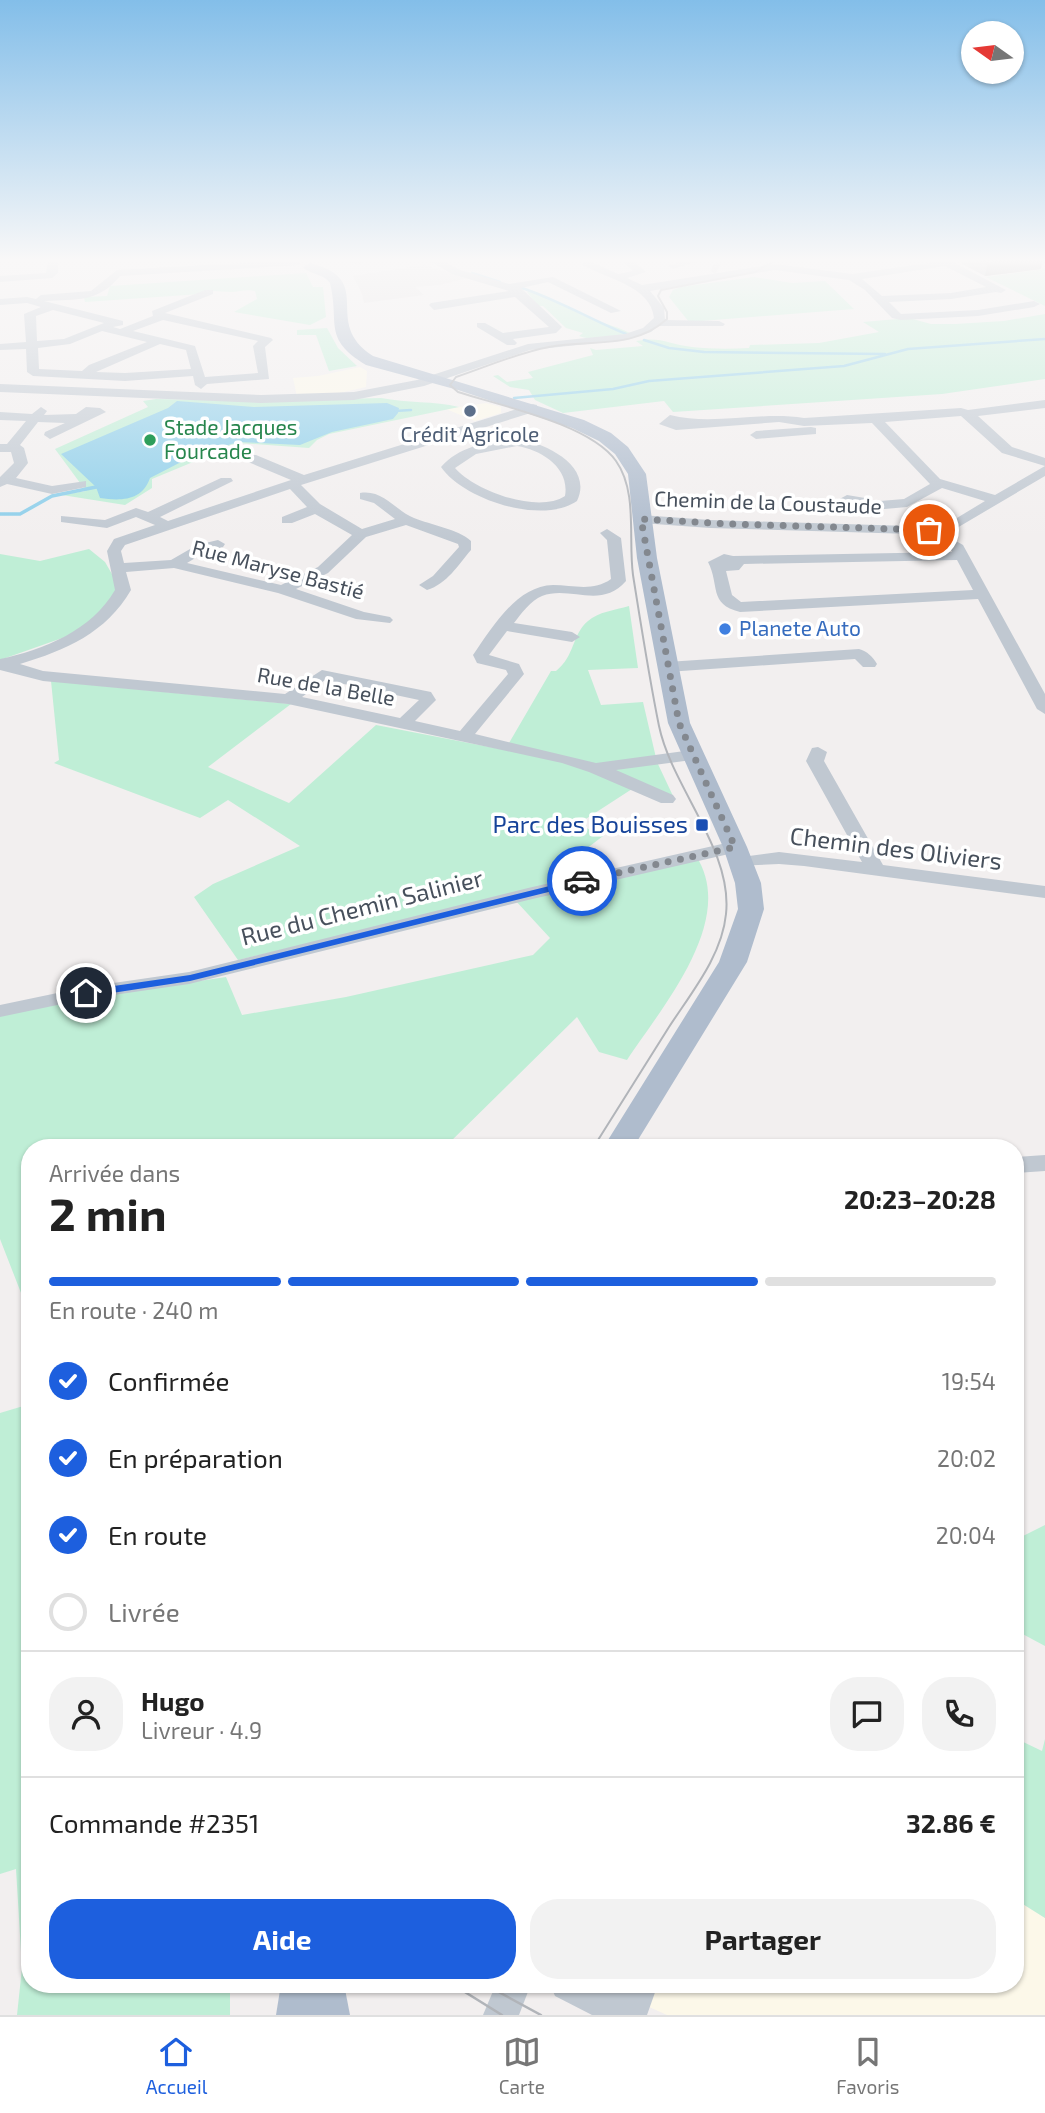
<!DOCTYPE html>
<html lang="fr">
<head>
<meta charset="utf-8">
<style>
  body { margin:0; font-family:"Exo 2",sans-serif; background:#f2f2f2; color:#222; height:100vh; display:flex; flex-direction:column; font-size:26px; white-space:nowrap }
  * { box-sizing:border-box; margin:0 }
  p { font-size:23px; color:#767676 }
  .icon { flex:none; width:38px; height:38px; fill:none; stroke:currentColor; stroke-width:2; stroke-linecap:round; stroke-linejoin:round }
  .map { position:relative; flex:1; overflow:hidden }
  .sheet { position:absolute; left:21px; top:1139px; width:1003px; height:854px; display:flex; flex-direction:column; background:#fff; border-radius:28px; box-shadow:0 2px 5px #0004 }
  .sheet>* { flex:none }
  .needle { width:46px; rotate:284deg }
  .tools { position:absolute; left:961px; top:21px; display:grid; gap:14px }
  .tools a { display:grid; place-items:center; width:63px; height:63px; border-radius:50%; background:#fff; box-shadow:0 2px 5px #0004; font-size:35px }
  .pin { position:absolute; display:grid; place-items:center; width:60px; height:60px; color:#fff; margin:-30px; border:4px solid #fff; border-radius:50%; box-shadow:0 2px 7px #0007 }
  .courier { position:absolute; display:grid; place-items:center; width:70px; height:70px; margin:-35px; border:5px solid #1d5fde; border-radius:50%; background:#fff; color:#222; box-shadow:0 2px 9px #0007 }
  .overview em { font-style:normal; font-weight:700 }
  .overview div { display:flex; flex-direction:column-reverse }
  .overview { display:flex; align-items:center; justify-content:space-between; height:119px; padding:0 28px }
  h1 { font-size:46px; font-weight:700; line-height:52px }
  .bar { display:grid; grid-template-columns:repeat(4,1fr); gap:10px 7px; align-content:center; height:84px; padding:0 28px }
  .bar i { height:9px; border-radius:5px; background:#e0e0e0 }
  .bar .on { background:#1d5fde }
  .bar p { grid-column:span 4 }
  .line { display:flex; align-items:center; gap:18px; padding:0 28px; border-top:2px solid #e0e0e0 }
  .line div { flex:1 }
  .round { display:grid; place-items:center; flex:none; width:74px; height:74px; border-radius:28px; background:#f2f2f2 }
  ol { padding:0 28px; list-style:none }
  li { display:flex; align-items:center; gap:21px; height:77px }
  li p { margin-inline-start:auto }
  li .icon { padding:7px; border-radius:50%; background:#1d5fde; color:#fff; stroke-width:4 }
  li:last-child { color:#767676 }
  li i { width:38px; height:38px; border:4px solid #e0e0e0; border-radius:50% }
  .action { display:flex; gap:14px; margin-top:auto; padding:14px 28px }
  .action a { flex:1; height:80px; border-radius:28px; background:#1d5fde; color:#fff; font-size:28px; font-weight:700; line-height:80px; text-align:center }
  .action a+a { background:#f2f2f2; color:#222 }
  .tab-bar { display:flex; justify-content:space-around; align-items:center; height:98px; border-top:2px solid #e0e0e0; background:#fff; font-size:19px; color:#767676 }
  .tab-bar a { display:grid; justify-items:center; gap:4px }
  .tab-bar .on { color:#1d5fde }
  .map>svg:first-child { display:block }
</style>
</head>
<body>
<div class="map">
<svg width="1045" height="2015" viewBox="0 0 1045 2015">
  <rect width="100%" height="100%" fill="#f2efef"/>
  <g fill="#fcf8e9">
    <polygon points="360,367 367,371 366,387 335,394 297,397 293,378 318,376"/>
    <polygon points="486,403 501,407 501,413 475,421 446,409"/>
    <polygon points="1015,1899 1045,1918 1045,2015 667,2015 647,2006 656,1985 1015,1984"/>
  </g>
  <polygon fill="#e3e0e1" points="424,265 467,278 440,285 415,287 424,295 364,303 362,294 353,276"/>
  <g fill="#bfeed6">
    <polygon points="1045,269 1045,306 986,277"/>
    <path d="M306,273L313,287H323L326,317L310,325L234,312L257,299L255,291C245,289 240,292 231,292C218,292 214,289 201,294L85,302L84,297L107,296L110,286Z"/>
    <polygon points="754,277 792,283 825,281 854,309 689,322 669,297 673,290 681,287"/>
    <path d="M531,290C550,296 565,306 582,315C598,322 614,325 630,333C613,336 595,342 579,336L583,333L566,328L543,306H538L527,292Z"/>
    <path d="M1045,314V379L942,394L673,412L664,401L563,413L535,400L529,390L510,387L493,376L498,375L507,382L533,378L528,372L593,355L590,348L596,350L643,346L636,341C659,336 669,344 692,347C710,349 730,349 749,348L750,345L819,343L879,332L863,322L909,318L931,324H955L1004,321Z"/>
    <polygon points="327,328 338,348 357,366 329,371 316,335 297,335 297,330"/>
    <path d="M381,398C407,403 434,401 459,407L329,434L317,440L309,448L239,443L152,479V488L125,505L62,495L86,491L55,449L148,407L143,401L156,399L254,401Z"/>
    <polygon points="89,549 105,562 120,588 108,610 68,636 0,660 0,554 40,561"/>
    <path d="M629,606L638,668L588,670L601,705L643,702L657,762L673,796L632,789L578,824L603,836L573,859L605,873L238,960L194,897L213,884L300,846L228,800L200,818L54,763L59,760L51,681L291,704L208,767L289,803L376,725L505,750L551,671H556C575,656 572,634 588,621C598,612 615,610 629,606Z"/>
    <path d="M696,856C738,920 661,1008 627,1060L599,1052L577,1017L444,1148H30V1316L0,1239V1015L66,1001L226,977L242,1015L346,997L533,955L550,938L515,900Z"/>
    <polygon points="30,1404 30,1984 230,1985 230,2015 17,2015 22,1968 16,1869 0,1874 0,1413"/>
    <polygon points="1045,1525 1045,1646 1015,1630 1015,1540"/>
    <polygon points="1015,1738 1042,1751 1045,1739 1045,1918 1015,1899"/>
  </g>
  <path fill="#8cceea" d="M177,401L254,407L387,403L399,408L398,413L393,419L332,432L300,445L241,442L231,444L183,461L150,478C142,501 121,501 100,498L96,487L61,454L168,408Z"/>
  <g fill="none" stroke-linecap="round" stroke-linejoin="round">
    <g stroke="#8cceea" stroke-width="2.5">
      <polyline points="472,273 500,282"/>
      <path d="M519,287C556,299 590,319 626,334"/>
      <polyline points="644,340 669,348 704,352 885,354"/>
      <polyline points="514,398 613,389 649,381 844,366 908,349 1045,339"/>
      <polyline points="395,411 411,410"/>
    </g>
    <polyline stroke="#8cceea" stroke-width="3.5" points="0,514 20,514 52,496 101,486"/>
    <polyline stroke="#d0cfd2" stroke-width="11" stroke-dasharray="11 6" stroke-linecap="butt" points="713,266 718,269"/>
    <g fill="#c0c8d1" fill-rule="evenodd">
      <polygon points="48,260 58,260 58,273 52,278 0,282 0,276 46,273"/>
      <path d="M295,260L300,261V265L120,276C98,303 77,299 44,301L123,321V325L113,327L120,329L153,316L152,311L205,290H213V294L165,313L271,338L273,340L265,347L269,379L207,384L201,389L195,385L193,376L125,381L33,376L27,372L26,349L0,350V344L26,342L24,314L41,307L27,303L0,305V299L27,297L36,299L41,295L91,291L117,270ZM53,310L104,323L64,339L37,341L36,316ZM163,320L258,341L253,346L258,373L205,377L195,346L133,331ZM102,331L147,342L89,365L82,371L39,369L38,348L70,344ZM160,344L186,350L191,369L125,373L96,372Z"/>
      <path d="M344,260H368C363,265 349,265 344,260Z"/>
      <polygon points="428,260 441,260 460,270 509,284 553,277 621,311 611,313 548,282 521,288 562,327 556,333 513,339 517,343 515,345 507,345 477,327 477,323 485,323 503,333 549,327 515,297 434,310 429,305 431,303 509,291 452,274"/>
      <path d="M587,260L618,274L633,271L621,260H632L646,272L627,278L642,285L775,264L852,274L949,260L1006,290L1001,293L996,292L951,299L889,302L901,314L978,310L1034,301L1040,304L1034,307L978,316L901,320L892,318L865,290L849,280L775,270L650,291L664,308L665,320L719,321L725,324L723,326H658L651,332L626,340L530,350L424,386L354,400L261,403L0,392V384L261,395L354,392L417,380L528,344L625,334L643,328L654,318C651,286 607,279 583,265V261ZM945,266L986,287L951,293L882,296L862,279Z"/>
      <polygon points="685,260 703,260 673,269 668,266"/>
      <path d="M1045,400V408L978,416L1012,447L1045,458V466L1002,453L961,416L885,422L940,479L995,495L1045,466V476L945,535L710,528L641,523L634,519L641,515L710,520L942,527L985,501L942,488L907,507L851,512L834,502L847,495L865,498L868,502L904,499L930,484L872,423L804,426L779,422L676,430L659,424L670,415C713,426 760,411 804,418L961,408L968,410Z"/>
      <path d="M533,404L537,405V411L301,485L320,504L362,529L395,519L374,503L360,499V493C383,489 396,511 414,518C431,525 458,529 471,541V550C458,565 447,584 427,590L419,585L433,576L459,547L458,544L406,525L366,537L328,573L296,589L364,612L390,617L393,620L390,623L356,619L278,593L174,568L126,572L131,590C106,633 66,650 20,664L43,671L285,694L322,670L431,692L436,700L415,721L460,731L508,674L506,670L477,663L473,655C492,628 516,586 553,585C573,585 593,592 611,579L607,540L600,533L607,529L621,538L626,581C601,610 570,585 542,596C531,600 521,614 514,623L572,632L580,637L572,642L507,631L489,655L519,664L524,674L475,734L596,763L692,750L698,751L701,755L698,759L692,760L616,770L673,795L676,799L673,803H661L589,772L562,763L288,704L43,681L0,670V659C44,650 92,630 115,590L107,551L114,539L155,525L136,517L107,528L61,522V516L105,520L136,508L148,512L221,478H231L233,481L160,517L168,521L291,480L246,461V455H256L304,475ZM290,489L307,507L282,517V523H292L315,514L352,535L318,567L281,585L187,563L207,551L223,547L225,544L218,540L197,545L171,560L124,563L121,551L125,545ZM325,680L419,700L400,718L302,697Z"/>
      <polygon points="41,407 47,411 44,415 76,414 86,407 100,408 106,412 50,439 44,435 45,432 65,423 38,422 20,445 24,448 28,463 16,478 52,486 86,481 86,487 52,494 7,484 0,487 0,477 14,463 11,452 0,452 0,444 7,444 26,421 0,420 0,412 32,414"/>
      <polygon points="811,427 816,428 816,434 756,439 750,435 756,431"/>
      <path d="M517,438C544,443 594,465 577,501C542,525 464,500 441,467C460,445 490,442 517,438ZM517,446C542,450 570,468 565,496C538,514 475,491 455,468L476,454Z"/>
      <path d="M956,541L963,545L1045,694V714L1037,709L978,599L740,612C708,604 720,585 708,562L724,554L733,556L952,552L949,545ZM957,560L973,590L741,602L732,595L726,571L739,570L744,564Z"/>
      <path d="M859,649C867,651 873,657 877,664L875,667H863L855,659L667,672L659,667L667,662Z"/>
      <polygon points="818,747 827,752 824,761 883,865 1045,886 1045,898 804,866 779,864 734,866 732,862 734,858 779,852 862,862 806,761 812,748"/>
      <polygon points="735,841 744,847 742,851 528,900 189,984 86,999 0,1017 0,1005 86,987 189,972 528,888"/>
      <polygon points="1045,1155 1045,1171 1015,1173 1015,1157"/>
      <polygon points="496,1984 531,1984 519,2015 483,2015"/>
      <polygon points="550,1984 605,1984 620,1992 623,1984 658,1984 647,2015 592,2015 555,1996"/>
    </g>
    <g fill="#afbccd" fill-rule="evenodd">
      <path d="M310,263C378,280 320,322 373,356L584,420L611,433L628,447L646,474L657,558L690,723L747,847L761,883L764,909L747,962L633,1148H603L719,962L738,909L735,883L723,847L668,723L637,558L628,474L615,454L599,441L572,428L458,390L366,365C322,338 340,324 330,283C323,273 310,275 303,267Z"/>
      <polygon points="281,1984 344,1984 350,2015 276,2015"/>
    </g>
    <path stroke="#b1b4b9" stroke-width="2" d="M593,1148C618,1108 644,1067 669,1027C691,993 722,956 726,914C733,850 672,788 659,726C649,677 641,625 633,575C628,539 638,492 616,461C590,424 501,406 458,392L450,385L456,377C486,367 517,353 549,347C591,339 633,350 667,319V312L658,296L661,290L755,272L776,260"/>
    <g stroke="#b1b4b9" stroke-width="2.5">
      <polyline points="452,1984 502,2015"/>
      <polyline points="484,1984 541,2015"/>
    </g>
  </g>
  <polygon fill="#afb1b6" points="963,260 1042,260 1041,269 985,276 962,264"/>
  <polygon fill="#8f9094" points="1011,260 1042,260 1041,269 985,276 987,263"/>
  <polygon fill="#ccced4" stroke="#8f9094" stroke-width="2" points="981,260 1011,260 987,263"/>
  <linearGradient id="sky" x2="0" y2="1"><stop stop-color="#83bee9"/><stop offset="0.48" stop-color="#f9f8f8"/><stop offset="1" stop-color="#f9f8f8" stop-opacity="0"/></linearGradient>
  <rect width="1045" height="542" fill="url(#sky)"/>
  <polygon fill="#1d5fde" points="582,878 587,881 585,883 190,981 86,997 80,993 86,990 190,975"/>
  <g fill="none" stroke-linecap="round" stroke-linejoin="round">
    <polyline stroke="#83888f" stroke-width="7" stroke-dasharray="0 12.6" points="582,881 735,847 679,723 641,519 731,524 929,530"/>
  </g>
  <circle fill="#5c6f8a" stroke="#fff" stroke-width="2.5" cx="470" cy="411" r="7"/>
  <circle fill="#2e9e5b" stroke="#fff" stroke-width="2.5" cx="150" cy="440" r="7"/>
  <circle fill="#3f7fe0" stroke="#fff" stroke-width="2.5" cx="725" cy="629" r="7"/>
  <rect fill="#1a4fb4" stroke="#fff" stroke-width="2.5" x="695" y="818" width="14" height="14" rx="3.5"/>
  <g text-anchor="middle" stroke-width="7" stroke-linejoin="round" paint-order="stroke">
    <g font-size="21" fill="#27864d" stroke="#fff" text-anchor="start">
      <text x="164" y="435">Stade Jacques<tspan x="164" dy="24">Fourcade</tspan></text>
    </g>
    <g font-size="21" fill="#4e5e75" stroke="#fff">
      <text x="470" y="442">Crédit Agricole</text>
    </g>
    <g font-size="21" fill="#47505c" stroke="#fff">
      <text transform="translate(768 503) rotate(2)" y="7">Chemin de la Coustaude</text>
      <text transform="translate(278 570) rotate(15)" y="7">Rue Maryse Bastié</text>
      <text transform="translate(326 687) rotate(10)" y="7">Rue de la Belle</text>
    </g>
    <g font-size="21" fill="#366cbe" stroke="#fff" text-anchor="start">
      <text x="739" y="636">Planete Auto</text>
    </g>
    <g font-size="24" fill="#164399" stroke="#fff" text-anchor="end">
      <text x="688" y="833">Parc des Bouisses</text>
    </g>
    <g font-size="24" fill="#47505c" stroke="#fff">
      <text transform="translate(896 849) rotate(7)" y="8">Chemin des Oliviers</text>
      <text transform="translate(362 908) rotate(-14)" y="8">Rue du Chemin Salinier</text>
    </g>
  </g>
</svg>
<div class="tools">
<a><svg class="needle" viewBox="-14 -14 28 28"><path d="M0-13l5 13h-10z" fill="#e53935"/><path d="M0 13l5-13h-10z" fill="#767676"/></svg></a>
</div>
<div class="pin" style="left:929px;top:530px;background:#ea580c"><svg class="icon" aria-label="bag" viewBox="0 0 24 24"><path d="M5 8h14l-1 12H6zM9 8a3 3 0 0 1 6 0"/></svg></div>
<div class="pin" style="left:86px;top:993px;background:#1f2937"><svg class="icon" aria-label="home" viewBox="0 0 24 24"><path d="M3 11l9-7 9 7M6 9v11h12V9"/></svg></div>
<div class="courier" style="left:582px;top:881px"><svg class="icon" aria-label="car" viewBox="0 0 24 24"><path d="M5 17H2v-5l4-1 3-4h7l3 4 3 1v5h-3M9 17h6M6 11h13"/><circle cx="7" cy="17" r="2"/><circle cx="17" cy="17" r="2"/></svg></div>
<section class="sheet">
<div class="overview"><div><h1>2 min</h1><p>Arrivée dans</p></div><em>20:23–20:28</em></div>
<div class="bar"><i class="on"></i><i class="on"></i><i class="on"></i><i></i><p>En route · 240 m</p></div>
<ol>
<li><svg class="icon" aria-label="check" viewBox="0 0 24 24"><path d="M5 12l5 5 9-10"/></svg>Confirmée<p>19:54</p></li>
<li><svg class="icon" aria-label="check" viewBox="0 0 24 24"><path d="M5 12l5 5 9-10"/></svg>En préparation<p>20:02</p></li>
<li><svg class="icon" aria-label="check" viewBox="0 0 24 24"><path d="M5 12l5 5 9-10"/></svg>En route<p>20:04</p></li>
<li><i></i>Livrée</li>
</ol>
<div class="line" style="height:126px"><a class="round"><svg class="icon" aria-label="person" viewBox="0 0 24 24"><circle cx="12" cy="8" r="4"/><path d="M4 21q1-7 8-7t8 7"/></svg></a><div><b>Hugo</b><p>Livreur · 4.9</p></div><a class="round"><svg class="icon" aria-label="chat" viewBox="0 0 24 24"><path d="M4 5h16v11H9l-5 4z"/></svg></a><a class="round"><svg class="icon" aria-label="phone" viewBox="0 0 24 24"><path d="M5 4h4l2 5-3 2q2 4 5 5l2-3 5 2v4C11 20 4 13 5 4z"/></svg></a></div>
<div class="line" style="height:91px"><div>Commande #2351</div><b>32.86 €</b></div>
<div class="action"><a>Aide</a><a>Partager</a></div>
</section>
</div>
<nav class="tab-bar">
<a class="on"><svg class="icon" aria-label="home" viewBox="0 0 24 24"><path d="M3 11l9-7 9 7M6 9v11h12V9"/></svg>Accueil</a>
<a><svg class="icon" aria-label="map" viewBox="0 0 24 24"><path d="M3 6l6-2 6 2 6-2v14l-6 2-6-2-6 2zM9 4v14M15 6v14"/></svg>Carte</a>
<a><svg class="icon" aria-label="saved" viewBox="0 0 24 24"><path d="M7 4h10v16l-5-4-5 4z"/></svg>Favoris</a>
</nav>
</body>
</html>
